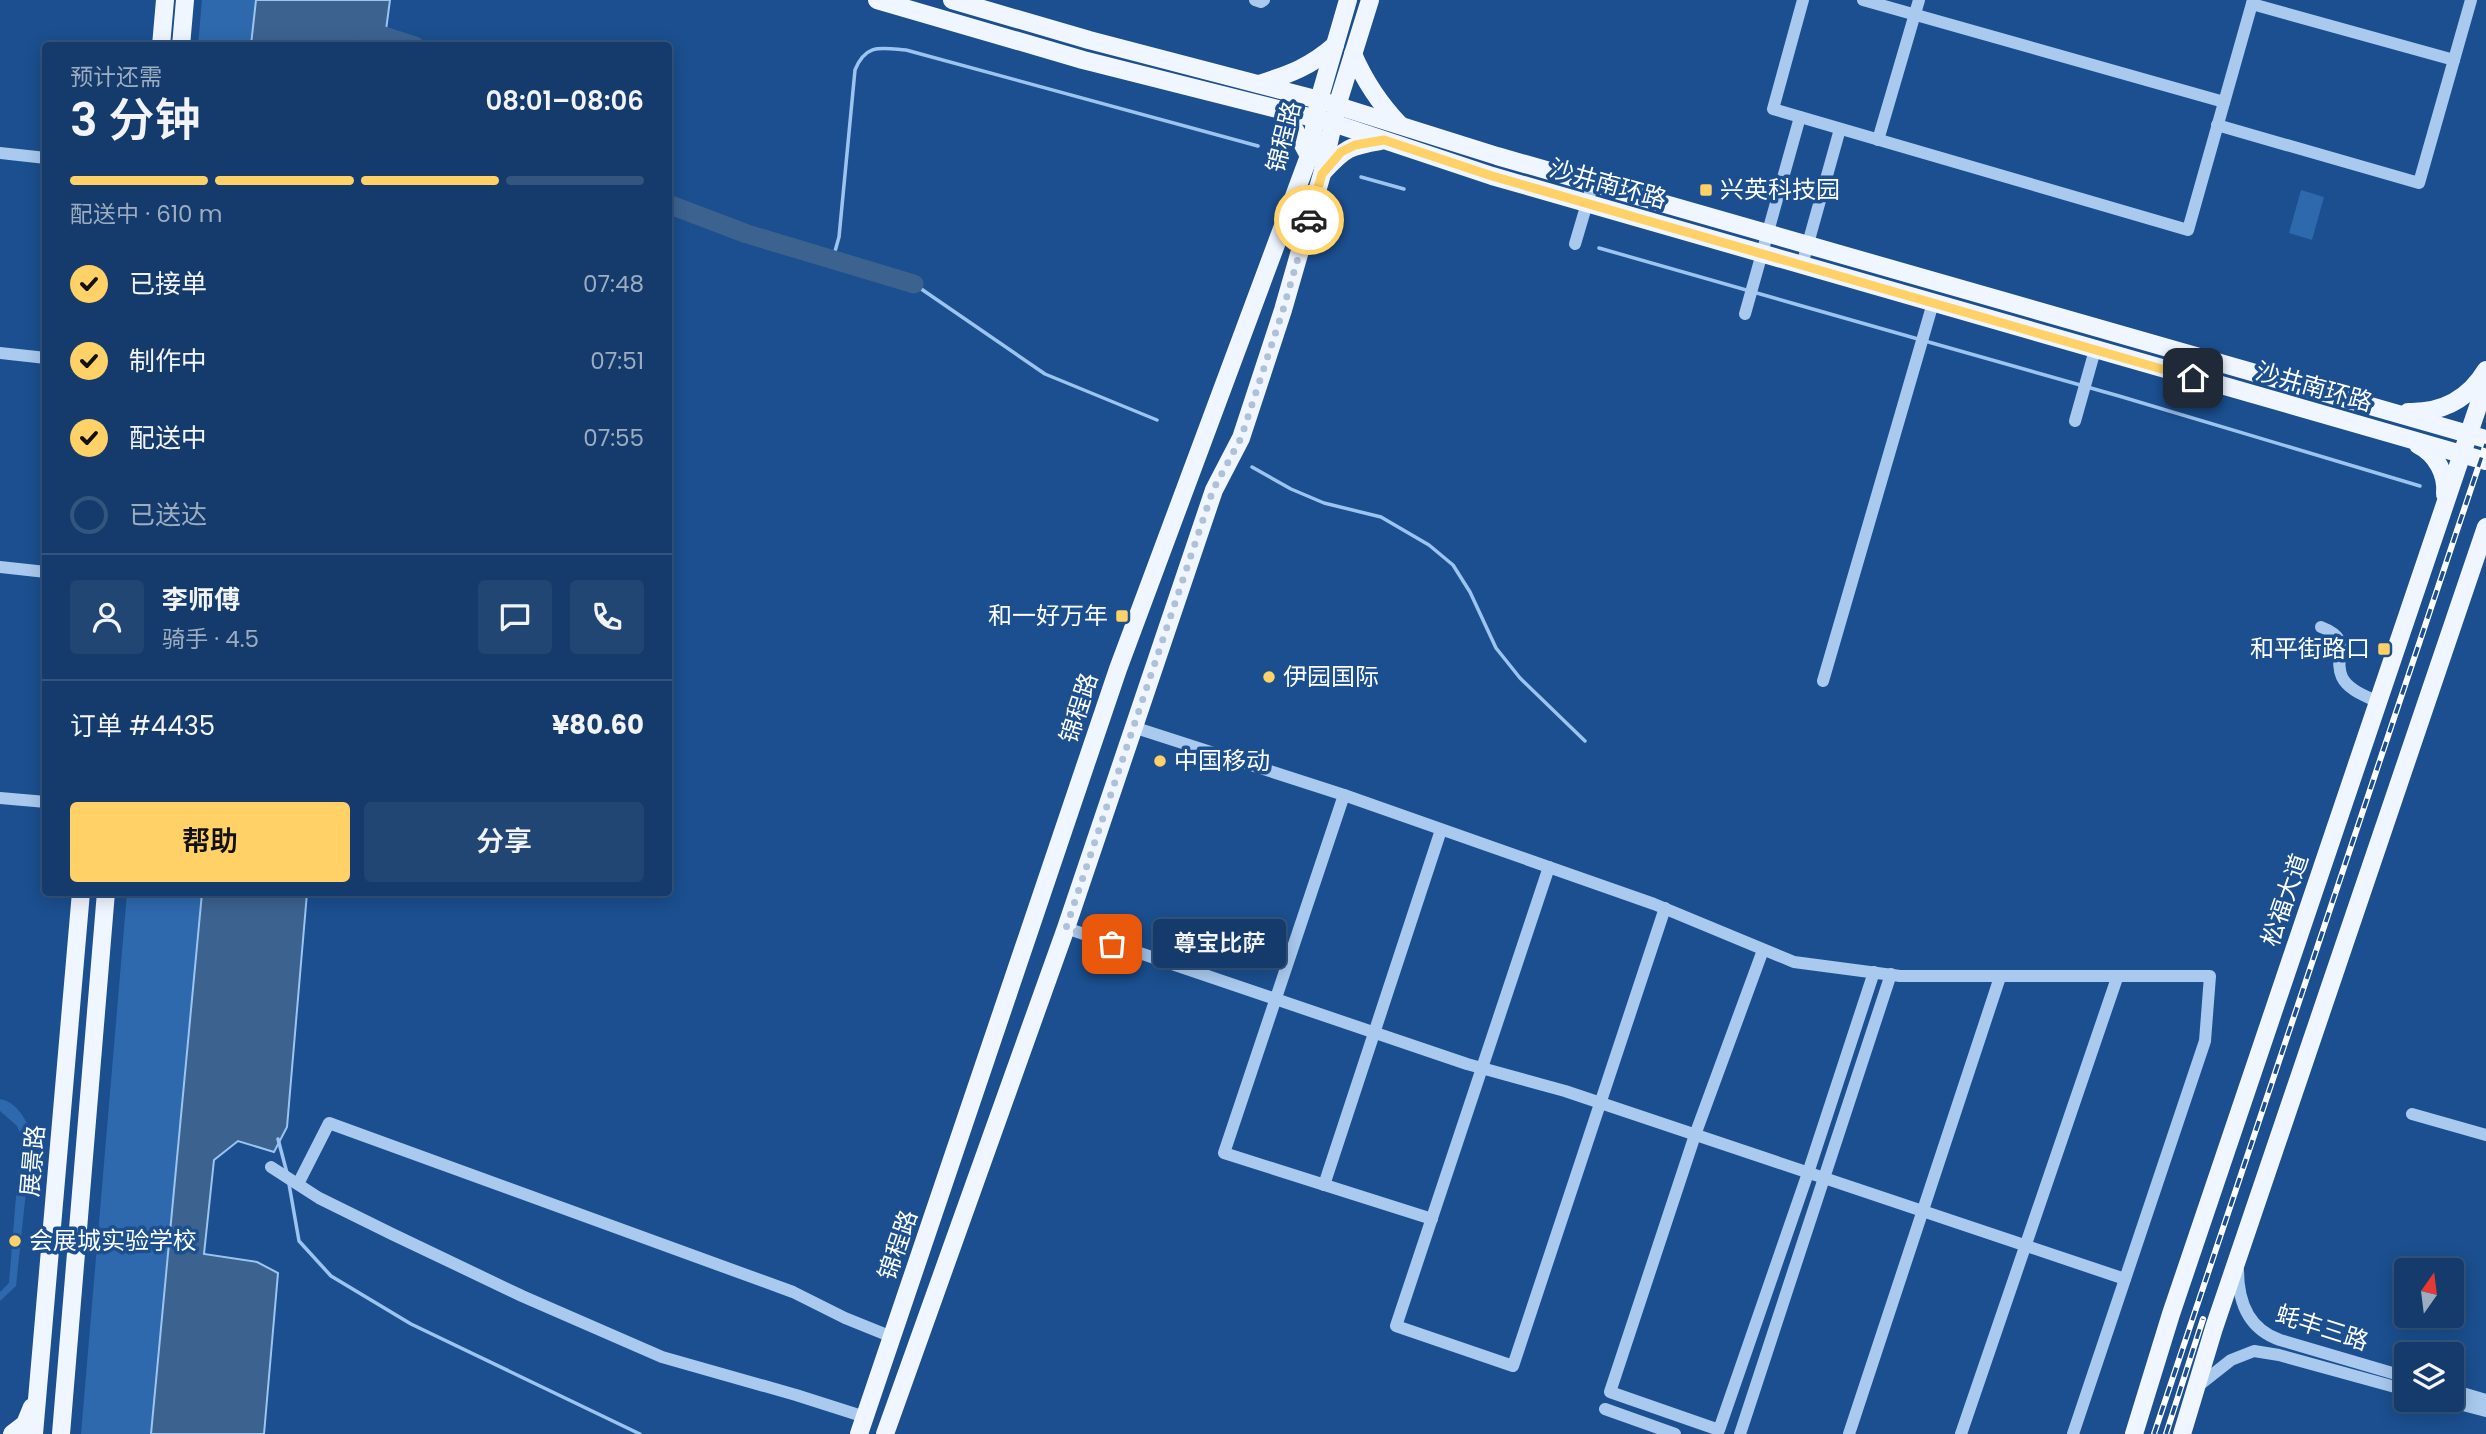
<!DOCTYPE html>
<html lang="zh">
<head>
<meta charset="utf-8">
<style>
  body { margin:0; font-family:Poppins,"Noto Sans SC",sans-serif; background:#214673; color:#f1f3f6; height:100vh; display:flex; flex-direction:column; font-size:26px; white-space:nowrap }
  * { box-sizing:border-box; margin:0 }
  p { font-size:23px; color:#9dadc1 }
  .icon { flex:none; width:38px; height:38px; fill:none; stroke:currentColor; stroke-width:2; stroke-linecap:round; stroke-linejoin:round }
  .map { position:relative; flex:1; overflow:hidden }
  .drawer { position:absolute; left:42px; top:42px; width:630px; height:854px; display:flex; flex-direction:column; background:#143b6b; border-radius:7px; box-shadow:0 4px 18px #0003,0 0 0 2px #33557e }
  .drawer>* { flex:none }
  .needle { width:46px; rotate:14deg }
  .controls { position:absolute; left:2394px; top:1258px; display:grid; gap:14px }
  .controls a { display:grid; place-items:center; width:70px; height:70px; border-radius:7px; background:#143b6b; box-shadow:0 4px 18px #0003,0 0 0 2px #33557e; font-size:35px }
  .pin { position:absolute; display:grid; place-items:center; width:60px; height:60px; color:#fff; margin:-30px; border-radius:14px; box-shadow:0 4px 10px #0006 }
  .courier { position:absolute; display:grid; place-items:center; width:70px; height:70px; margin:-35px; border:5px solid #ffd166; border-radius:50%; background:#fff; color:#222; box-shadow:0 2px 9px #0007 }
  .bubble { position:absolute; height:49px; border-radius:7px; background:#143b6b; box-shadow:0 4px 18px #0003,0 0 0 2px #33557e; font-size:23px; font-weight:600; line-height:49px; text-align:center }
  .overview em { font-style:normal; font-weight:600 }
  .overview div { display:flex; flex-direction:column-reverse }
  .overview { display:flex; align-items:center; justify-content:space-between; height:119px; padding:0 28px }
  h1 { font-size:46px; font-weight:600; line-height:52px }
  .bar { display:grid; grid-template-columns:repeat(4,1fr); gap:10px 7px; align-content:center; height:84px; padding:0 28px }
  .bar i { height:9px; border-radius:5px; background:#33557e }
  .bar .active { background:#ffd166 }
  .bar p { grid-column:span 4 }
  .line { display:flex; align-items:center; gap:18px; padding:0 28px; border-top:2px solid #33557e }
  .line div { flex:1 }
  .round { display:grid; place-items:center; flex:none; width:74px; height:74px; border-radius:7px; background:#214673 }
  ol { padding:0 28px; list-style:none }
  li { display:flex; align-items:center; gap:21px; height:77px }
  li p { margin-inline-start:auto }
  li .icon { padding:7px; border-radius:50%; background:#ffd166; color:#111; stroke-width:4 }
  li:last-child { color:#9dadc1 }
  li i { width:38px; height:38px; border:4px solid #33557e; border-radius:50% }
  .primary-button { display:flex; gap:14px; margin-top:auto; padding:14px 28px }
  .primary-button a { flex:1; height:80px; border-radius:7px; background:#ffd166; color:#111; font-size:28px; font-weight:600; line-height:80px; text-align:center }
  .primary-button a+a { background:#214673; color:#f1f3f6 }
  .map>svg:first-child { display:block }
</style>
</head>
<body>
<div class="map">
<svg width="2486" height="1434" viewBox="0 0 2486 1434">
  <rect width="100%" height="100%" fill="#1b4f8f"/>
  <g fill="#2e69ad">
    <polygon points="202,0 256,0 251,45 198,46"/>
    <polygon points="2301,190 2324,197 2312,240 2289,233"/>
    <polygon points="127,893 202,893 151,1434 81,1434"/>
    <path d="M0,1099C17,1102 26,1119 32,1135L16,1286L0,1301V1292L9,1283L21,1135L17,1126L0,1111Z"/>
  </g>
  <g fill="#3c6290" stroke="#9cc4f0" stroke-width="2">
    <polygon points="256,0 390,0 384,45 251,45"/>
    <polygon points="202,893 307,893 287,1127 274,1152 238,1141 214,1160 204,1254 257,1262 278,1273 264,1434 151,1434"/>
  </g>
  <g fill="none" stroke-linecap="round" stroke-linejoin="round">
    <g stroke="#9cc4f0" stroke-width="3.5">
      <polyline points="1361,177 1404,189"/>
      <polyline points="1599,248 1918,339"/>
      <path d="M832,262L839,237L855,70C866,43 881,48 906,50L1258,146"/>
      <polyline points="914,284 1045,374 1157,420"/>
      <polyline points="1925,341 2119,396 2420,486"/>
      <polyline points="1252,467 1291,489 1324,503 1381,517 1429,545 1453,565 1470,592 1496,648 1520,678 1585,741"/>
      <polyline points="278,1139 287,1173"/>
      <polyline points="289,1184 299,1241 331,1276 411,1324 640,1434"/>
    </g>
    <g stroke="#3c6290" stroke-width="19">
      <polyline points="359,28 415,46"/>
      <polyline points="668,204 747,234 914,284"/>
    </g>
    <g stroke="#a9c9ee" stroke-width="12">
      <polyline points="1255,0 1261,2 1264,0"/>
      <polyline points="1803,0 1773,109 2188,230 2253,0"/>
      <polyline points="1863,0 2224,102"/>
      <polyline points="2252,4 2454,60"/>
      <polyline points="2217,125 2419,183 2471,0"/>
      <polyline points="1878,140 1919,0"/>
      <polyline points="0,153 46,158"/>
      <polyline points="1575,244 1593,183"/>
      <polyline points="1802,265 1840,129"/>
      <polyline points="1745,314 1800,117"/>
      <polyline points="0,353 46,358"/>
      <polyline points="2075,421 2095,350"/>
      <polyline points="0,567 46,572"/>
      <path d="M2321,627C2355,640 2332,654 2342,677C2348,690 2366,696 2378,702"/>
      <polyline points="1823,681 1933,303"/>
      <polyline points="1133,727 1344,795 1654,904 1794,962 1900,976 2210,976 2205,1041 2073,1434"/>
      <polyline points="1344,795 1224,1153 1432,1219"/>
      <polyline points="0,798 46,802"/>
      <polyline points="1549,867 1396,1326 1513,1366 1665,908"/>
      <polyline points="1066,928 1467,1064 1565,1091 2125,1279"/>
      <polyline points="1763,950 1695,1135 1610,1392 1719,1430 1808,1173 1874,972"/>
      <polyline points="2412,1114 2486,1135"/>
      <polyline points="271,1167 319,1198 392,1234 522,1296 662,1357 796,1395 865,1417"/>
      <polyline points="298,1184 329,1123 793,1292 845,1318 892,1337"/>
      <polyline points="1324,1185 1441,830"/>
      <path d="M2238,1270C2238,1302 2248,1329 2280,1340L2406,1377"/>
      <polyline points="2198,1386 2231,1360 2254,1351 2279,1355 2406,1390"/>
      <polyline points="2452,1390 2486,1400"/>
      <polyline points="2444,1400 2486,1411"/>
      <polyline points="1605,1409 1675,1434"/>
      <polyline points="1740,1434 1891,974"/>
      <polyline points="1849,1434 2000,977"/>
      <polyline points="1961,1434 2117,978"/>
    </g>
    <g stroke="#f0f6ff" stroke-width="18">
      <polyline points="877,0 1083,60 1333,123 1492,176 2486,461"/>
      <polyline points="952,0 1089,40 1319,100 1497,156 2486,439"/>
      <polyline points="161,46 165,0"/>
      <polyline points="181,46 185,0"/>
      <path d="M1353,54C1365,82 1379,103 1400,125"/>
      <path d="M1259,84C1290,74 1310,67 1335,45"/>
      <polyline points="1281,110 1295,130 1309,156"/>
      <path d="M1324,171C1345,148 1350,146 1380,141"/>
      <path d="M2408,412C2442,413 2468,400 2486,370"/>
      <path d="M2418,445C2436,454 2447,474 2445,494"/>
      <polyline points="12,1434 25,1424 32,1407"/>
      <polyline points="34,1434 81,892"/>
      <polyline points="61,1434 106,892"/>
      <polyline points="859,1434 1118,669 1309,156 1319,100 1348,0"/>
      <polyline points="885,1434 1066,928 1214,490 1241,438 1283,310 1322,174 1337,106 1370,0"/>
      <polyline points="2134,1434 2171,1314 2486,383"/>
      <polyline points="2182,1434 2214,1328 2486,527"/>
    </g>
    <defs>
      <g id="rail">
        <polyline points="2154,1434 2486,444"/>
        <polyline points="2166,1434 2203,1319"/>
      </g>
    </defs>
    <use href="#rail" stroke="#fff" stroke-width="6"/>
    <use href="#rail" stroke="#1b4f8f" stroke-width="3.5" stroke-dasharray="10" stroke-linecap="butt"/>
  </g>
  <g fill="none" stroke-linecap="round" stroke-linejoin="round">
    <polyline stroke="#afc1d8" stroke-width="7" stroke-dasharray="0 12.6" points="1112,944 1066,928 1213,490 1241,438 1283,310 1309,220"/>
    <polyline stroke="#ffd166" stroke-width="9" points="1309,220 1322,174 1341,152 1355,145 1384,140 1492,176 2193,378"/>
  </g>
  <g fill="#ffd166" stroke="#1b4f8f" stroke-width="2.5">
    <rect x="1699" y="183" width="14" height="14" rx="3.5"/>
    <rect x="1115" y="609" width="14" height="14" rx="3.5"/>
    <rect x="2377" y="642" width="14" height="14" rx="3.5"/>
    <circle cx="1269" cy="677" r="7"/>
    <circle cx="1160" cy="761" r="7"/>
    <circle cx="15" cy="1241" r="7"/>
  </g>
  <g text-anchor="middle" stroke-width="7" stroke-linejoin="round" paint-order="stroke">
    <g font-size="24" fill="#fff" stroke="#1b4f8f">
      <text transform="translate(1284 137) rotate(-76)" y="8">锦程路</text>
      <text transform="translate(1608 184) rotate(16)" y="8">沙井南环路</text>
      <text transform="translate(2314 387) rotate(16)" y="8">沙井南环路</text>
      <text transform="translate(1079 708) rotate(-72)" y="8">锦程路</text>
      <text transform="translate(2285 900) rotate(-71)" y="8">松福大道</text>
      <text transform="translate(33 1161) rotate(-85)" y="8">展景路</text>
      <text transform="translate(898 1245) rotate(-71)" y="8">锦程路</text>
      <text transform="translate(2322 1328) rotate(18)" y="8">蚝丰三路</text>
    </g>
    <g font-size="24" fill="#fff" stroke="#1b4f8f" text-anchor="start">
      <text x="1720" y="198">兴英科技园</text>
      <text x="1108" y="624" text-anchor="end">和一好万年</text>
      <text x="2370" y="657" text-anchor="end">和平街路口</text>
      <text x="1283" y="685">伊园国际</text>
      <text x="1174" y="769">中国移动</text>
      <text x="29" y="1249">会展城实验学校</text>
    </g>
  </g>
</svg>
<div class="controls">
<a><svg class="needle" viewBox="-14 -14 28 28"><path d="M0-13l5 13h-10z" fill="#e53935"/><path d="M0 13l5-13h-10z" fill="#9dadc1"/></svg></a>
<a><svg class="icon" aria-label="layers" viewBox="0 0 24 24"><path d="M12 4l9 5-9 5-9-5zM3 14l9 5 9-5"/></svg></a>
</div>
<div class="pin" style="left:1112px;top:944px;background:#ea580c"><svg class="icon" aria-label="bag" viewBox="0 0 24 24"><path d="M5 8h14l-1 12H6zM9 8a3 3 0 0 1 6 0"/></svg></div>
<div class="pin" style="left:2193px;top:378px;background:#1f2937"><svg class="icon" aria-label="home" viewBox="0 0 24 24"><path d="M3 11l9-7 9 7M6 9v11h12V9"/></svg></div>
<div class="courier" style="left:1309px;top:220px"><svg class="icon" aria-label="car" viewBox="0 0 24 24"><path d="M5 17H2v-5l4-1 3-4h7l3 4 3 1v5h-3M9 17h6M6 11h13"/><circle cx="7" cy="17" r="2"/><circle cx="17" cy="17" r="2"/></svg></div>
<div class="bubble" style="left:1153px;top:919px;width:133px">尊宝比萨</div>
<section class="drawer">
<div class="overview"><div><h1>3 分钟</h1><p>预计还需</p></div><em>08:01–08:06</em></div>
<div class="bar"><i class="active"></i><i class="active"></i><i class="active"></i><i></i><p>配送中 · 610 m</p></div>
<ol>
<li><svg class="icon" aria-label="check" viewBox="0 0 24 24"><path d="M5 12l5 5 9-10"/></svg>已接单<p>07:48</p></li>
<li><svg class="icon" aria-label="check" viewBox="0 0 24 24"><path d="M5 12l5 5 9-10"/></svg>制作中<p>07:51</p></li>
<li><svg class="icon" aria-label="check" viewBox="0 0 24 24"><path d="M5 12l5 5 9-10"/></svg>配送中<p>07:55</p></li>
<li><i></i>已送达</li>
</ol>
<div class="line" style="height:126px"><a class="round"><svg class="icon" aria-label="person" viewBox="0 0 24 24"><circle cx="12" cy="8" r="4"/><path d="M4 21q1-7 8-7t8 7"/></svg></a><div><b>李师傅</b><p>骑手 · 4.5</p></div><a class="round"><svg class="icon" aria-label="chat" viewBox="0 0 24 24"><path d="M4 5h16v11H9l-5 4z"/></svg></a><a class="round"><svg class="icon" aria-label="phone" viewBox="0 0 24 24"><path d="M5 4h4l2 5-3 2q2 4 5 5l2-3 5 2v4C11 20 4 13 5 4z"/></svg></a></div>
<div class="line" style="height:91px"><div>订单 #4435</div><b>¥80.60</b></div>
<div class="primary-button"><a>帮助</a><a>分享</a></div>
</section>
</div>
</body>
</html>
